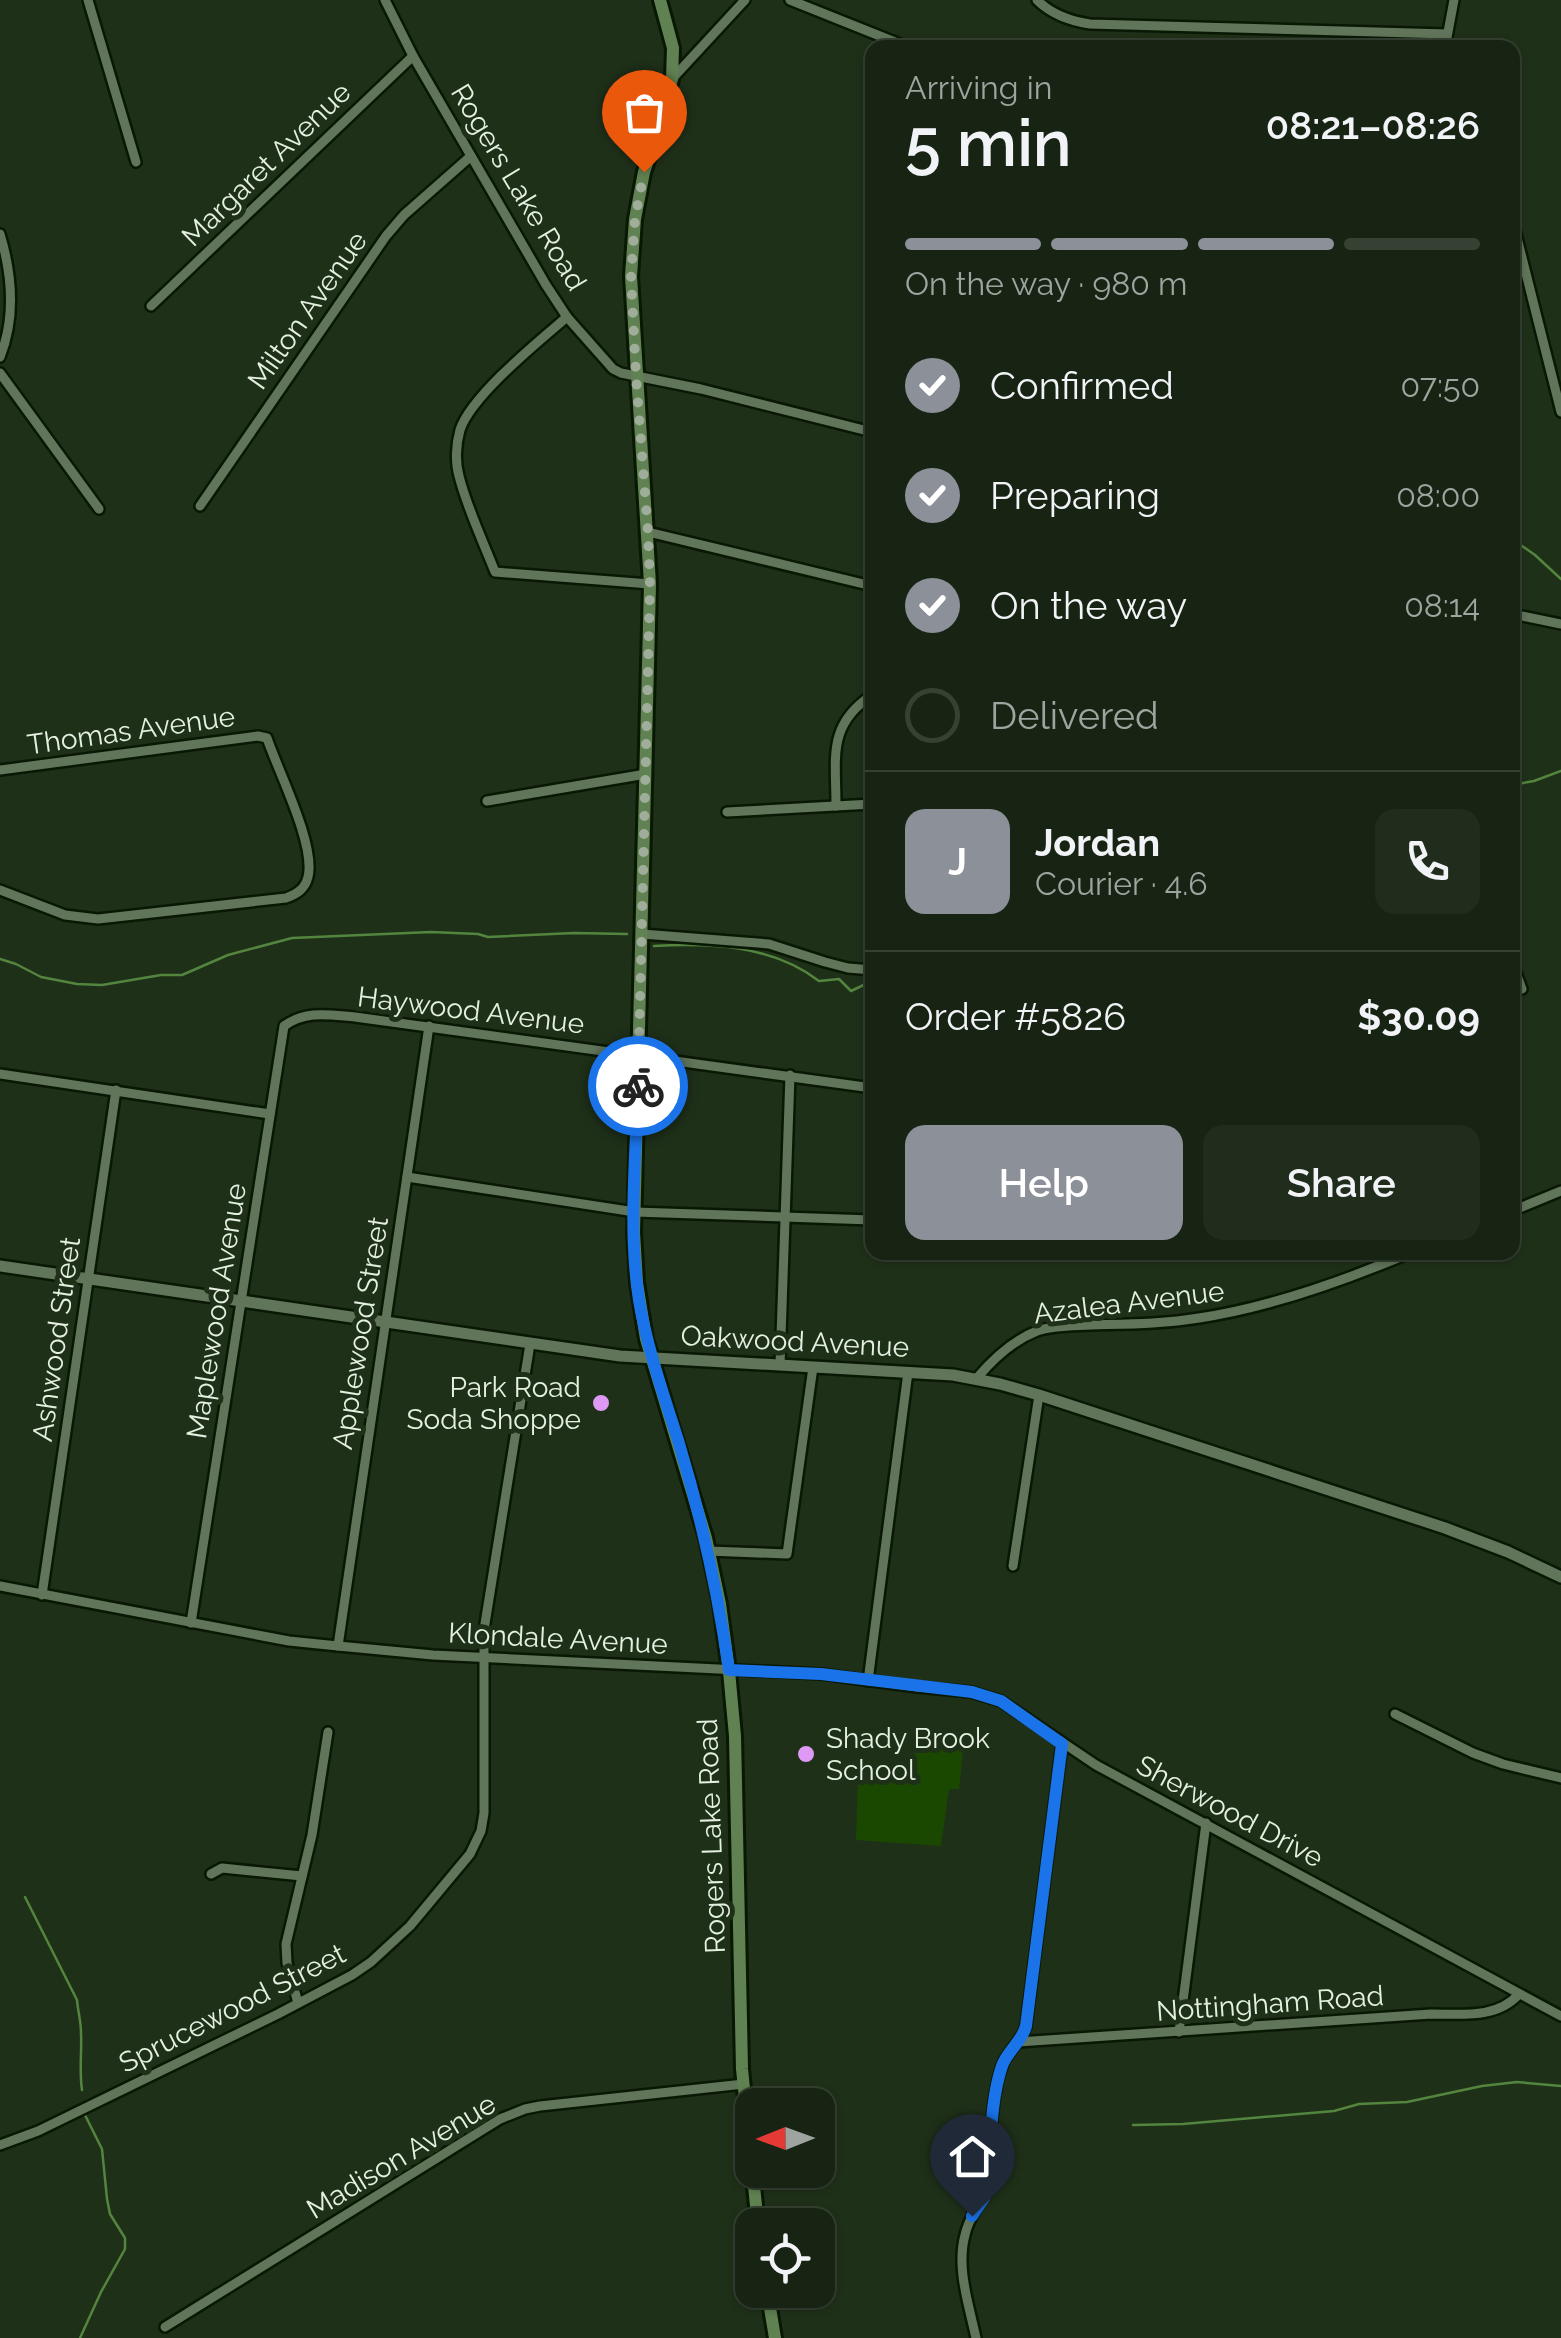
<!DOCTYPE html>
<html lang="en">
<head>
<meta charset="utf-8">
<style>
  body { margin:0; font-family:Raleway,sans-serif; background:#202c1c; color:#f1f3f6; height:100vh; display:flex; flex-direction:column; font-size:38px; white-space:nowrap }
  * { box-sizing:border-box; margin:0 }
  p { font-size:32px; color:#9ea4a0 }
  .icon { flex:none; width:55px; height:55px; fill:none; stroke:currentColor; stroke-width:2; stroke-linecap:round; stroke-linejoin:round }
  .map { position:relative; flex:1; overflow:hidden }
  .drawer { position:absolute; left:865px; top:40px; width:655px; height:1220px; display:flex; flex-direction:column; background:#172413; border-radius:20px; box-shadow:0 2px 8px #0004,0 0 0 2px #364133 }
  .drawer>* { flex:none }
  .needle { width:65px; rotate:269deg }
  .buttons { position:absolute; left:735px; top:2088px; display:grid; gap:20px }
  .buttons a { display:grid; place-items:center; width:100px; height:100px; border-radius:20px; background:#172413; box-shadow:0 2px 8px #0004,0 0 0 2px #364133; font-size:50px }
  .pin { position:absolute; display:grid; place-items:center; width:85px; height:85px; color:#fff; margin:-102px -42px; border-radius:50% 50% 50% 0; rotate:-45deg; box-shadow:0 0 10px #0007 }
  .pin .icon { rotate:45deg }
  .courier { position:absolute; display:grid; place-items:center; width:100px; height:100px; margin:-50px; border:8px solid #1a73e8; border-radius:50%; background:#fff; color:#222; box-shadow:0 2px 12px #0007 }
  .head em { font-style:normal; font-weight:600 }
  .head div { display:flex; flex-direction:column-reverse }
  .head { display:flex; align-items:center; justify-content:space-between; height:170px; padding:0 40px }
  h1 { font-size:65px; font-weight:600; line-height:75px }
  .bar { display:grid; grid-template-columns:repeat(4,1fr); gap:15px 10px; align-content:center; height:120px; padding:0 40px }
  .bar i { height:12px; border-radius:8px; background:#364133 }
  .bar .selected { background:#8c9099 }
  .bar p { grid-column:span 4 }
  .line { display:flex; align-items:center; gap:25px; padding:0 40px; border-top:2px solid #364133 }
  .line div { flex:1 }
  .round { display:grid; place-items:center; flex:none; width:105px; height:105px; border-radius:20px; background:#202c1c }
  ol { padding:0 40px; list-style:none }
  li { display:flex; align-items:center; gap:30px; height:110px }
  li p { margin-inline-start:auto }
  li .icon { padding:10px; border-radius:50%; background:#8c9099; color:#fff; stroke-width:4 }
  li:last-child { color:#9ea4a0 }
  li i { width:55px; height:55px; border:5px solid #364133; border-radius:50% }
  .cta { display:flex; gap:20px; margin-top:auto; padding:20px 40px }
  .cta a { flex:1; height:115px; border-radius:20px; background:#8c9099; color:#fff; font-size:40px; font-weight:600; line-height:115px; text-align:center }
  .cta a+a { background:#202c1c; color:#f1f3f6 }
  .map>svg:first-child { display:block }
</style>
</head>
<body>
<div class="map">
<svg width="1561" height="2338" viewBox="0 0 1561 2338">
  <rect width="100%" height="100%" fill="#1f3019"/>
  <polygon fill="#1a4800" points="915,1740 964,1741 959,1789 949,1789 941,1846 856,1840 858,1779 913,1780"/>
  <g fill="none" stroke-linecap="round" stroke-linejoin="round">
    <g stroke="#53853f" stroke-width="2.5">
      <polyline points="1512,539 1535,555 1561,579"/>
      <polyline points="1512,785 1534,781 1561,771"/>
      <path d="M654,946C711,943 772,945 819,981L839,979L851,991L872,981"/>
      <polyline points="0,959 16,964 41,977 77,984 102,985 161,975 182,975 228,955 292,938 431,932 478,934 488,937 574,933 627,934"/>
      <path d="M25,1897L77,2000C78,2012 81,2021 81,2033C82,2052 79,2070 82,2090"/>
      <polyline points="1133,2125 1183,2124 1334,2111 1359,2104 1407,2102 1482,2086 1517,2082 1561,2086"/>
      <polyline points="80,2338 101,2292 125,2249 125,2238 110,2214 107,2199 102,2149 85,2115"/>
    </g>
    <defs>
      <g id="minor">
        <polyline points="88,0 136,162"/>
        <polyline points="385,0 413,56 546,285 567,317 613,369 621,373 701,389 872,432"/>
        <polyline points="790,0 910,48"/>
        <path d="M1037,0C1052,15 1070,21 1090,24L1447,34"/>
        <polyline points="1445,48 1454,0"/>
        <polyline points="672,79 745,0"/>
        <polyline points="1512,218 1561,412"/>
        <path d="M0,234C12,274 16,317 0,357"/>
        <polyline points="151,306 413,56"/>
        <path d="M567,317C539,341 471,396 460,430C456,444 455,462 459,476C467,508 483,541 495,572L650,584"/>
        <polyline points="0,373 99,509"/>
        <polyline points="200,506 386,236 404,215 471,156"/>
        <polyline points="648,532 872,586"/>
        <polyline points="1512,614 1561,624"/>
        <path d="M0,770L258,736L267,738C278,771 316,845 308,877C305,889 297,894 286,898L98,919L65,915L0,890"/>
        <polyline points="487,801 646,774"/>
        <path d="M836,806C836,757 827,725 872,695"/>
        <polyline points="727,812 872,804"/>
        <polyline points="642,934 769,944 825,962 848,968 872,970"/>
        <polyline points="1512,962 1522,989"/>
        <polyline points="0,1074 270,1114"/>
        <polyline points="407,1177 635,1212 872,1220"/>
        <polyline points="1512,1211 1561,1191"/>
        <polyline points="780,1365 790,1075"/>
        <path d="M977,1378C993,1359 1014,1340 1037,1331C1054,1325 1074,1326 1091,1325C1127,1324 1163,1324 1199,1318C1272,1307 1344,1281 1412,1252"/>
        <polyline points="708,1551 787,1554 813,1367"/>
        <polyline points="1013,1566 1039,1395"/>
        <polyline points="0,1586 289,1641 338,1646 433,1655 821,1674 917,1687 971,1692 1001,1701 1096,1765 1561,2016"/>
        <polyline points="42,1595 116,1090"/>
        <path d="M191,1623L284,1026C306,1010 329,1015 355,1017L872,1088"/>
        <polyline points="338,1646 429,1026"/>
        <polyline points="868,1681 908,1372"/>
        <polyline points="1395,1714 1473,1753 1503,1764 1561,1778"/>
        <polyline points="211,1874 222,1868 302,1876"/>
        <polyline points="298,2003 287,1963 286,1944 312,1835 328,1732"/>
        <polyline points="1179,2032 1206,1823"/>
        <path d="M1018,2042L1431,2014C1462,2014 1497,2019 1519,1994"/>
        <polyline points="0,2145 38,2131 278,2014 352,1975 371,1962 410,1926 470,1854 481,1831 484,1813 484,1630 530,1344"/>
        <polyline points="165,2327 500,2119 525,2109 540,2106 744,2084"/>
        <path d="M976,2338C969,2305 956,2268 965,2235C969,2216 982,2202 987,2184C991,2147 990,2101 1002,2066C1007,2051 1022,2042 1026,2026L1062,1744"/>
      </g>
      <polyline id="tertiary" points="0,1266 620,1356 953,1375 1000,1384 1039,1395 1445,1528 1508,1552 1561,1577"/>
      <g id="secondary">
        <polyline points="660,0 673,48 672,79 660,125 644,172 635,219 631,276 650,584 634,1232 637,1283 646,1339 706,1538 720,1604 729,1671 735,1736 742,2069 758,2225"/>
        <polyline points="767,2290 775,2338"/>
      </g>
    </defs>
    <use href="#minor" stroke="#081803" stroke-width="14"/>
    <use href="#tertiary" stroke="#081803" stroke-width="16"/>
    <use href="#secondary" stroke="#081803" stroke-width="18"/>
    <use href="#minor" stroke="#61755a" stroke-width="9"/>
    <use href="#tertiary" stroke="#61755a" stroke-width="11"/>
    <use href="#secondary" stroke="#608252" stroke-width="12"/>
  </g>
  <g fill="none" stroke-linecap="round" stroke-linejoin="round">
    <polyline stroke="#a0ad9b" stroke-width="10" stroke-dasharray="0 18" points="638,1086 650,584 648,532 636,376 631,276 635,219 644,172"/>
    <path stroke="#1a73e8" stroke-width="12" d="M638,1086C636,1156 628,1230 639,1300C647,1348 663,1393 678,1440C701,1516 718,1592 729,1670L821,1674L972,1692L1001,1701L1062,1744L1026,2026C1022,2042 1007,2051 1002,2066C990,2101 991,2147 987,2184L984,2198L972,2216"/>
  </g>
  <g fill="#dd99f3" stroke="#1f3019" stroke-width="4">
    <circle cx="601" cy="1403" r="10"/>
    <circle cx="806" cy="1754" r="10"/>
  </g>
  <g text-anchor="middle" stroke-width="10" stroke-linejoin="round" paint-order="stroke">
    <g font-size="28" fill="#e5f0e1" stroke="#1f3019">
      <text transform="translate(266 164) rotate(-44)" y="10">Margaret Avenue</text>
      <text transform="translate(519 187) rotate(59)" y="10">Rogers Lake Road</text>
      <text transform="translate(307 310) rotate(-55)" y="10">Milton Avenue</text>
      <text transform="translate(131 730) rotate(-8)" y="10">Thomas Avenue</text>
      <text transform="translate(471 1010) rotate(7)" y="10">Haywood Avenue</text>
      <text transform="translate(1129 1302) rotate(-7)" y="10">Azalea Avenue</text>
      <text transform="translate(216 1311) rotate(-81)" y="10">Maplewood Avenue</text>
      <text transform="translate(360 1333) rotate(-81)" y="10">Applewood Street</text>
      <text transform="translate(56 1339) rotate(-82)" y="10">Ashwood Street</text>
      <text transform="translate(795 1341) rotate(3)" y="10">Oakwood Avenue</text>
      <text transform="translate(558 1638) rotate(3)" y="10">Klondale Avenue</text>
      <text transform="translate(1230 1811) rotate(28)" y="10">Sherwood Drive</text>
      <text transform="translate(711 1836) rotate(-92)" y="10">Rogers Lake Road</text>
      <text transform="translate(1270 2003) rotate(-4)" y="10">Nottingham Road</text>
      <text transform="translate(232 2008) rotate(-27)" y="10">Sprucewood Street</text>
      <text transform="translate(401 2156) rotate(-31)" y="10">Madison Avenue</text>
    </g>
    <g font-size="28" fill="#e5f0e1" stroke="#1f3019" text-anchor="end">
      <text x="581" y="1397">Park Road<tspan x="581" dy="32">Soda Shoppe</tspan></text>
      <text x="826" y="1748" text-anchor="start">Shady Brook<tspan x="826" dy="32">School</tspan></text>
    </g>
  </g>
</svg>
<div class="buttons">
<a><svg class="needle" viewBox="-14 -14 28 28"><path d="M0-13l5 13h-10z" fill="#e53935"/><path d="M0 13l5-13h-10z" fill="#9ea4a0"/></svg></a>
<a><svg class="icon" aria-label="locate" viewBox="0 0 24 24"><circle cx="12" cy="12" r="6"/><path d="M12 2v4M12 18v4M2 12h4M18 12h4"/></svg></a>
</div>
<div class="pin" style="left:644px;top:172px;background:#ea580c"><svg class="icon" aria-label="bag" viewBox="0 0 24 24"><path d="M5 8h14l-1 12H6zM9 8a3 3 0 0 1 6 0"/></svg></div>
<div class="pin" style="left:972px;top:2216px;background:#1f2937"><svg class="icon" aria-label="home" viewBox="0 0 24 24"><path d="M3 11l9-7 9 7M6 9v11h12V9"/></svg></div>
<div class="courier" style="left:638px;top:1086px"><svg class="icon" aria-label="bike" viewBox="0 0 24 24"><circle cx="6" cy="16" r="4"/><circle cx="18" cy="16" r="4"/><path d="M6 16l4-8h5l3 8M10 8l3 8H6M13 5h3"/></svg></div>
<section class="drawer">
<div class="head"><div><h1>5 min</h1><p>Arriving in</p></div><em>08:21–08:26</em></div>
<div class="bar"><i class="selected"></i><i class="selected"></i><i class="selected"></i><i></i><p>On the way · 980 m</p></div>
<ol>
<li><svg class="icon" aria-label="check" viewBox="0 0 24 24"><path d="M5 12l5 5 9-10"/></svg>Confirmed<p>07:50</p></li>
<li><svg class="icon" aria-label="check" viewBox="0 0 24 24"><path d="M5 12l5 5 9-10"/></svg>Preparing<p>08:00</p></li>
<li><svg class="icon" aria-label="check" viewBox="0 0 24 24"><path d="M5 12l5 5 9-10"/></svg>On the way<p>08:14</p></li>
<li><i></i>Delivered</li>
</ol>
<div class="line" style="height:180px"><b class="round" style="background:#8c9099;color:#fff">J</b><div><b>Jordan</b><p>Courier · 4.6</p></div><a class="round"><svg class="icon" aria-label="phone" viewBox="0 0 24 24"><path d="M5 4h4l2 5-3 2q2 4 5 5l2-3 5 2v4C11 20 4 13 5 4z"/></svg></a></div>
<div class="line" style="height:130px"><div>Order #5826</div><b>$30.09</b></div>
<div class="cta"><a>Help</a><a>Share</a></div>
</section>
</div>
</body>
</html>
